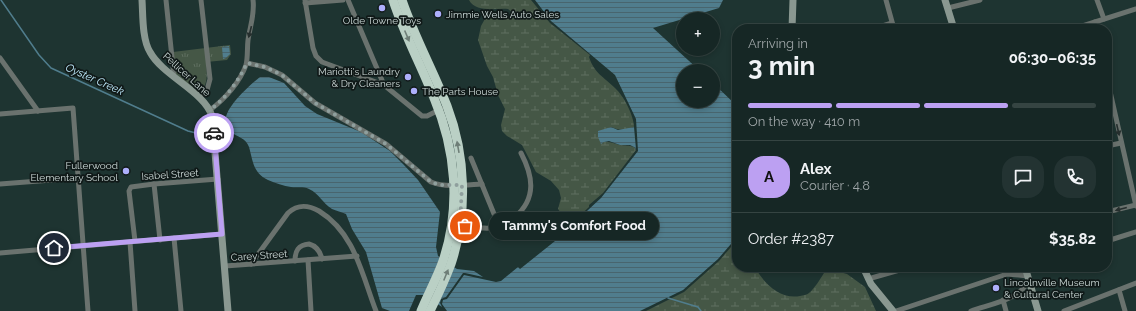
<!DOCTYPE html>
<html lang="en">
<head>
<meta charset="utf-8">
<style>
  body { margin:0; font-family:Raleway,sans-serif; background:#233332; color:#f1f3f6; height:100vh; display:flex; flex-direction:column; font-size:15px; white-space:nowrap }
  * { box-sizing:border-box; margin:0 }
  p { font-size:13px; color:#9ea5a7 }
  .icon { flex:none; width:22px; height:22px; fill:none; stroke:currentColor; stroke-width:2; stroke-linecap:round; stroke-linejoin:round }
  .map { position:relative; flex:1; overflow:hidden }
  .side { position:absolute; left:732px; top:24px; width:380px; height:248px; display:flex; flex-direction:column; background:#162725; border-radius:16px; box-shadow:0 2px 6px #0003,0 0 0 1px #354442 }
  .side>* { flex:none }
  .buttons { position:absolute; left:676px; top:12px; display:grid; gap:8px }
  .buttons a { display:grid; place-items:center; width:44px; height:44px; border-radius:50%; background:#162725; box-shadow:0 2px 6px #0003,0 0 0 1px #354442; font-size:20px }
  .pin { position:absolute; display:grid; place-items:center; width:34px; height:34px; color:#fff; margin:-17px; border:2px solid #fff; border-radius:50%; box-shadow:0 1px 4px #0007 }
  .courier { position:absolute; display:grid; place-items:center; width:40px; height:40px; margin:-20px; border:3px solid #bca0f2; border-radius:50%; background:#fff; color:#222; box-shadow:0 1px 5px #0007 }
  .bubble { position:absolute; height:28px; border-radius:14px; background:#162725; box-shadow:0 2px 6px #0003,0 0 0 1px #354442; font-size:13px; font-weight:700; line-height:28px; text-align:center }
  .summary em { font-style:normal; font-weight:700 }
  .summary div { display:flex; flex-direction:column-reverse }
  .summary { display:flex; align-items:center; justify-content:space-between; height:68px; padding:0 16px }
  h1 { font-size:26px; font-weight:700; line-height:30px }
  .bar { display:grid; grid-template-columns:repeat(4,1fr); gap:6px 4px; align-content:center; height:48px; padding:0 16px }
  .bar i { height:5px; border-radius:3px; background:#354442 }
  .bar .selected { background:#bca0f2 }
  .bar p { grid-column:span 4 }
  .line { display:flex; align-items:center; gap:10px; padding:0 16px; border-top:1px solid #354442 }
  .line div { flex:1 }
  .round { display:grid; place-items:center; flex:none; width:42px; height:42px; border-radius:16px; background:#233332 }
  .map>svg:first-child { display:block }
</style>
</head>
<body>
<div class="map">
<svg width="1136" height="311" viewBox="0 0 1136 311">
  <defs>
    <pattern id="grass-tufts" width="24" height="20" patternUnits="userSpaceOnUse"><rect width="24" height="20" fill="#455746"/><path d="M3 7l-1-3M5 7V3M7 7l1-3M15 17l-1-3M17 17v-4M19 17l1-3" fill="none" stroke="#5f6f60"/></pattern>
    <pattern id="wetland-marsh" width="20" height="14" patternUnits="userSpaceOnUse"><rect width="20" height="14" fill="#455746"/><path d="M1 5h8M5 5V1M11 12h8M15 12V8" fill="none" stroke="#5f6f60"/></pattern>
    <pattern id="water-rules" width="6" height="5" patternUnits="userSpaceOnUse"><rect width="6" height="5" fill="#507d8d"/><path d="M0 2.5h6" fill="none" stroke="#48656e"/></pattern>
  </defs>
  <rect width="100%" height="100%" fill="#1e3431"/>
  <path fill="url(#grass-tufts)" d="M230,45L231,54L227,60L206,62C207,74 209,86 198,93L176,74L173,52Z"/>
  <g fill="url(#wetland-marsh)">
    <path d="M469,0H531L550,23L590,55L589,57C594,73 604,77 615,88C624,96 634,116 634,127C626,131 618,130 611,127L604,142C610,141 614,144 620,145C625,146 629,145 634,147L636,150L603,193L589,205V207L570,225L558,209L561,198L559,190L551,181L536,172L522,145L507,136L502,131L501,125L505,109L498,95L493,77L487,66L478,40L481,26L486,17L503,20L513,13L508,9C495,8 476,13 469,0Z"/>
    <path d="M737,240V267H755C763,283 781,300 800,296C803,295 807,295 809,293C815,288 820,279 824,273L836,271L847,274L865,287L876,311H646L684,292L719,261Z"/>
  </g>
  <g fill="url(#water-rules)">
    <polygon points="535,0 723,0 719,8 653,28 700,71 683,71 683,101 713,101 713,83 737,106 737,237 718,259 683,290 640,311 447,311 442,304 443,300 447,299 464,275 496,282 501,281 518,267 520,269 555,241 554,238 558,234 560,236 601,198 638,151 636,119 615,75 551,21"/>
    <polygon points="229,46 230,54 226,58 223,59 222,47"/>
    <path d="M260,77H269L284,83L305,106L317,114L361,132L390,151L403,164L418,180L440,212L436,247L438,256L441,258L424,295H416L409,311H390L382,308L366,252L352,229L346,214C342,212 336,211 332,209C322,203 320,194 309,189C303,186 297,188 291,187C284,186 275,183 268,180C253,173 253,161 249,147C246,138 237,137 231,132C211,118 249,86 260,77Z"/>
    <polygon points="611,127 618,130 634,127 636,149 634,147 630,145 620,145 609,141 604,142 601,144 598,137 598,131"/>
    <polygon points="452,266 457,269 474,271 483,277 465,273 463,273 446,297 441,299 440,303 442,307 436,303"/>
  </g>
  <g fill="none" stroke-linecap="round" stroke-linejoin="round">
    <g stroke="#507d8d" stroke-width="1.5">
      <polyline points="1,0 39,55 51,68 188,131 200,134 210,133"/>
      <polyline points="218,133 231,132"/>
      <polyline points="668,298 698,307 701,311"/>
    </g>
    <g stroke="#6a726e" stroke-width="5">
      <polyline points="166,0 174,77"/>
      <polyline points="305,0 313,48 316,56 322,62 384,85"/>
      <polyline points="348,0 384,85 422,116 427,116 441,109"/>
      <polyline points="886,0 894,29"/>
      <polyline points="1097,0 1104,19"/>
      <polyline points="305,3 343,0"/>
      <polyline points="948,8 980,0"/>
      <polyline points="1095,22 1096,29"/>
      <polyline points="873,29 892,23"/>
      <polyline points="1073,29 1136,9"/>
      <polyline points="0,58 38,111"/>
      <path d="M247,63L265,67L282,75L315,103L386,144L431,182C446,188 466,185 482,184"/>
      <polyline points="1107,78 1136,206"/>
      <polyline points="199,98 207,90 210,79 201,0"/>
      <path d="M210,110C225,99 240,82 246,65C248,57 247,48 248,40C250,26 255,14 253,0"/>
      <polyline points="0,114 73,108 88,311"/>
      <polyline points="1107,146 1121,143"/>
      <polyline points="471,158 499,226"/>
      <polyline points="0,184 78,178"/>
      <polyline points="154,184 160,240"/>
      <polyline points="1107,212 1136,205"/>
      <path d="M460,225C468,226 476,228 484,228C495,229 507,224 515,217C537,198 533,176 521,153"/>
      <polyline points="174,238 181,311"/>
      <polyline points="135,241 129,191 131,187 154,184 218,179"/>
      <polyline points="1107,241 1136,232"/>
      <polyline points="130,242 135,311"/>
      <polyline points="0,253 222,234"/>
      <polyline points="308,260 311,311"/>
      <path d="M295,261C295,251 298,245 309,244C316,246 320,251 322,259"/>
      <path d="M251,264L288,213C298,204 308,205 319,211C355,233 362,275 376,311"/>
      <polyline points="225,266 357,256"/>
      <polyline points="868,279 910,267"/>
      <polyline points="1119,290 1125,311"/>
      <polyline points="1003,300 1006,311"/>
      <polyline points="896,311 1007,274 1028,276"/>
      <path d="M971,311C990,304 1020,300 1029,280"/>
      <polyline points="1064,311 1136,283"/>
    </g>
    <g stroke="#8a9891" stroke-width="7">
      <path d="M142,0C143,15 142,39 150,52C163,76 204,91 212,116L228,311"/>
      <polyline points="945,0 954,29"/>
      <polyline points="792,29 793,0"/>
      <polyline points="863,267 871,284 893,311"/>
      <polyline points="1025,267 1038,311"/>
    </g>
    <g stroke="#bad0c5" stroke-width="9">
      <path d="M393,0C404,34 421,65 434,98C456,150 461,207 443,261C437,278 428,294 421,311"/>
      <path d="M402,0C414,36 433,70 447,106C466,156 468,213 451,264C445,280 438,295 430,311"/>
    </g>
  </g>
  <defs><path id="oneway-solid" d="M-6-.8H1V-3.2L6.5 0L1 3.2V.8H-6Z"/></defs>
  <g fill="#262f2e">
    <use href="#oneway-solid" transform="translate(250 32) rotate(104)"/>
    <use href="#oneway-solid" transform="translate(1118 130) rotate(77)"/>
    <use href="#oneway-solid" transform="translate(1121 209) rotate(165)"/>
  </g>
  <g fill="#6e7e77">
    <use href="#oneway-solid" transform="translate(407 36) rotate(67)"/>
    <use href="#oneway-solid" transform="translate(458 147) rotate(-100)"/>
    <use href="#oneway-solid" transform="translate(446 275) rotate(-68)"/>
  </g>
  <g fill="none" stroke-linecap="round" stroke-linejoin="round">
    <path stroke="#8f9f9d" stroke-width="4" stroke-dasharray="0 7.2" d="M214,133L210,110C226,98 238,82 247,63L265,67L282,75L315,103L386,144L431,182L440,185H462L460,225L465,226"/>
    <polyline stroke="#bca0f2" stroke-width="5" points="54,248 222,234 214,133"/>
  </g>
  <g fill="#adaffb" stroke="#101918" stroke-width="1.5">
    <circle cx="382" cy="8" r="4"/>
    <circle cx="438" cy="14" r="4"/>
    <circle cx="408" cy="77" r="4"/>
    <circle cx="414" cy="91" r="4"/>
    <circle cx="126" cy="171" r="4"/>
    <circle cx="996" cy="288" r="4"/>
  </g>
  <g text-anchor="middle" stroke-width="3.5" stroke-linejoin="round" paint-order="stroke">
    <g font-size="10" fill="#ccd9d7" stroke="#101918" text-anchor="start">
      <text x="446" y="18">Jimmie Wells Auto Sales</text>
      <text x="382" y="24" text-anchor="middle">Olde Towne Toys</text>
      <text x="400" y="75" text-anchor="end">Mariotti's Laundry<tspan x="400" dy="12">&amp; Dry Cleaners</tspan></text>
      <text x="422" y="95">The Parts House</text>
      <text x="118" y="169" text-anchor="end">Fullerwood<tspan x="118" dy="12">Elementary School</tspan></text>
      <text x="1004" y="286">Lincolnville Museum<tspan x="1004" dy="12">&amp; Cultural Center</tspan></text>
    </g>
    <g font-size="10" fill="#ccd9d7" stroke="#101918">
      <text transform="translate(187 74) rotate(42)" y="4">Pellicer Lane</text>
      <text transform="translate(170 174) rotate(-4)" y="4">Isabel Street</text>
      <text transform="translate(259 255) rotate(-4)" y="4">Carey Street</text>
    </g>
    <g font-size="11" font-style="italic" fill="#c0ecfe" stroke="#101918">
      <text transform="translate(95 79) rotate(24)" y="4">Oyster Creek</text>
    </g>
  </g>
</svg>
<div class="buttons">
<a>+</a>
<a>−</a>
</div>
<div class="pin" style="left:465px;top:226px;background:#ea580c"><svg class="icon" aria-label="bag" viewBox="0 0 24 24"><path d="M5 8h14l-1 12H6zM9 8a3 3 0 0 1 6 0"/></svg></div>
<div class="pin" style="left:54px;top:248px;background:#1f2937"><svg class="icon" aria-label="home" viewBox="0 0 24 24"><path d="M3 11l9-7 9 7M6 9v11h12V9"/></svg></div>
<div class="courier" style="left:214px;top:133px"><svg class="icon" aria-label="car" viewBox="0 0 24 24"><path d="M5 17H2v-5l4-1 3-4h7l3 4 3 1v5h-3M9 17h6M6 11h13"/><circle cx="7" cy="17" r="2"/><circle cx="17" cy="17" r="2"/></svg></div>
<div class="bubble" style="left:489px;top:212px;width:170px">Tammy's Comfort Food</div>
<section class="side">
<div class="summary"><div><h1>3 min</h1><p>Arriving in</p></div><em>06:30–06:35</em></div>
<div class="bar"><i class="selected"></i><i class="selected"></i><i class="selected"></i><i></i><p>On the way · 410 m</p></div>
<div class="line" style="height:72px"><b class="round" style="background:#bca0f2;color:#111">A</b><div><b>Alex</b><p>Courier · 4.8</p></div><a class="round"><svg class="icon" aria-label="chat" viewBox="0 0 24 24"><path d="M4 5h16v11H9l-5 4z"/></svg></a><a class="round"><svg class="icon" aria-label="phone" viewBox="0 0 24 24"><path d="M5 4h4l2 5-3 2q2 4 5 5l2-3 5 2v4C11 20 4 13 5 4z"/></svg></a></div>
<div class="line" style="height:52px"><div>Order #2387</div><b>$35.82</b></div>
</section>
</div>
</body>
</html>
